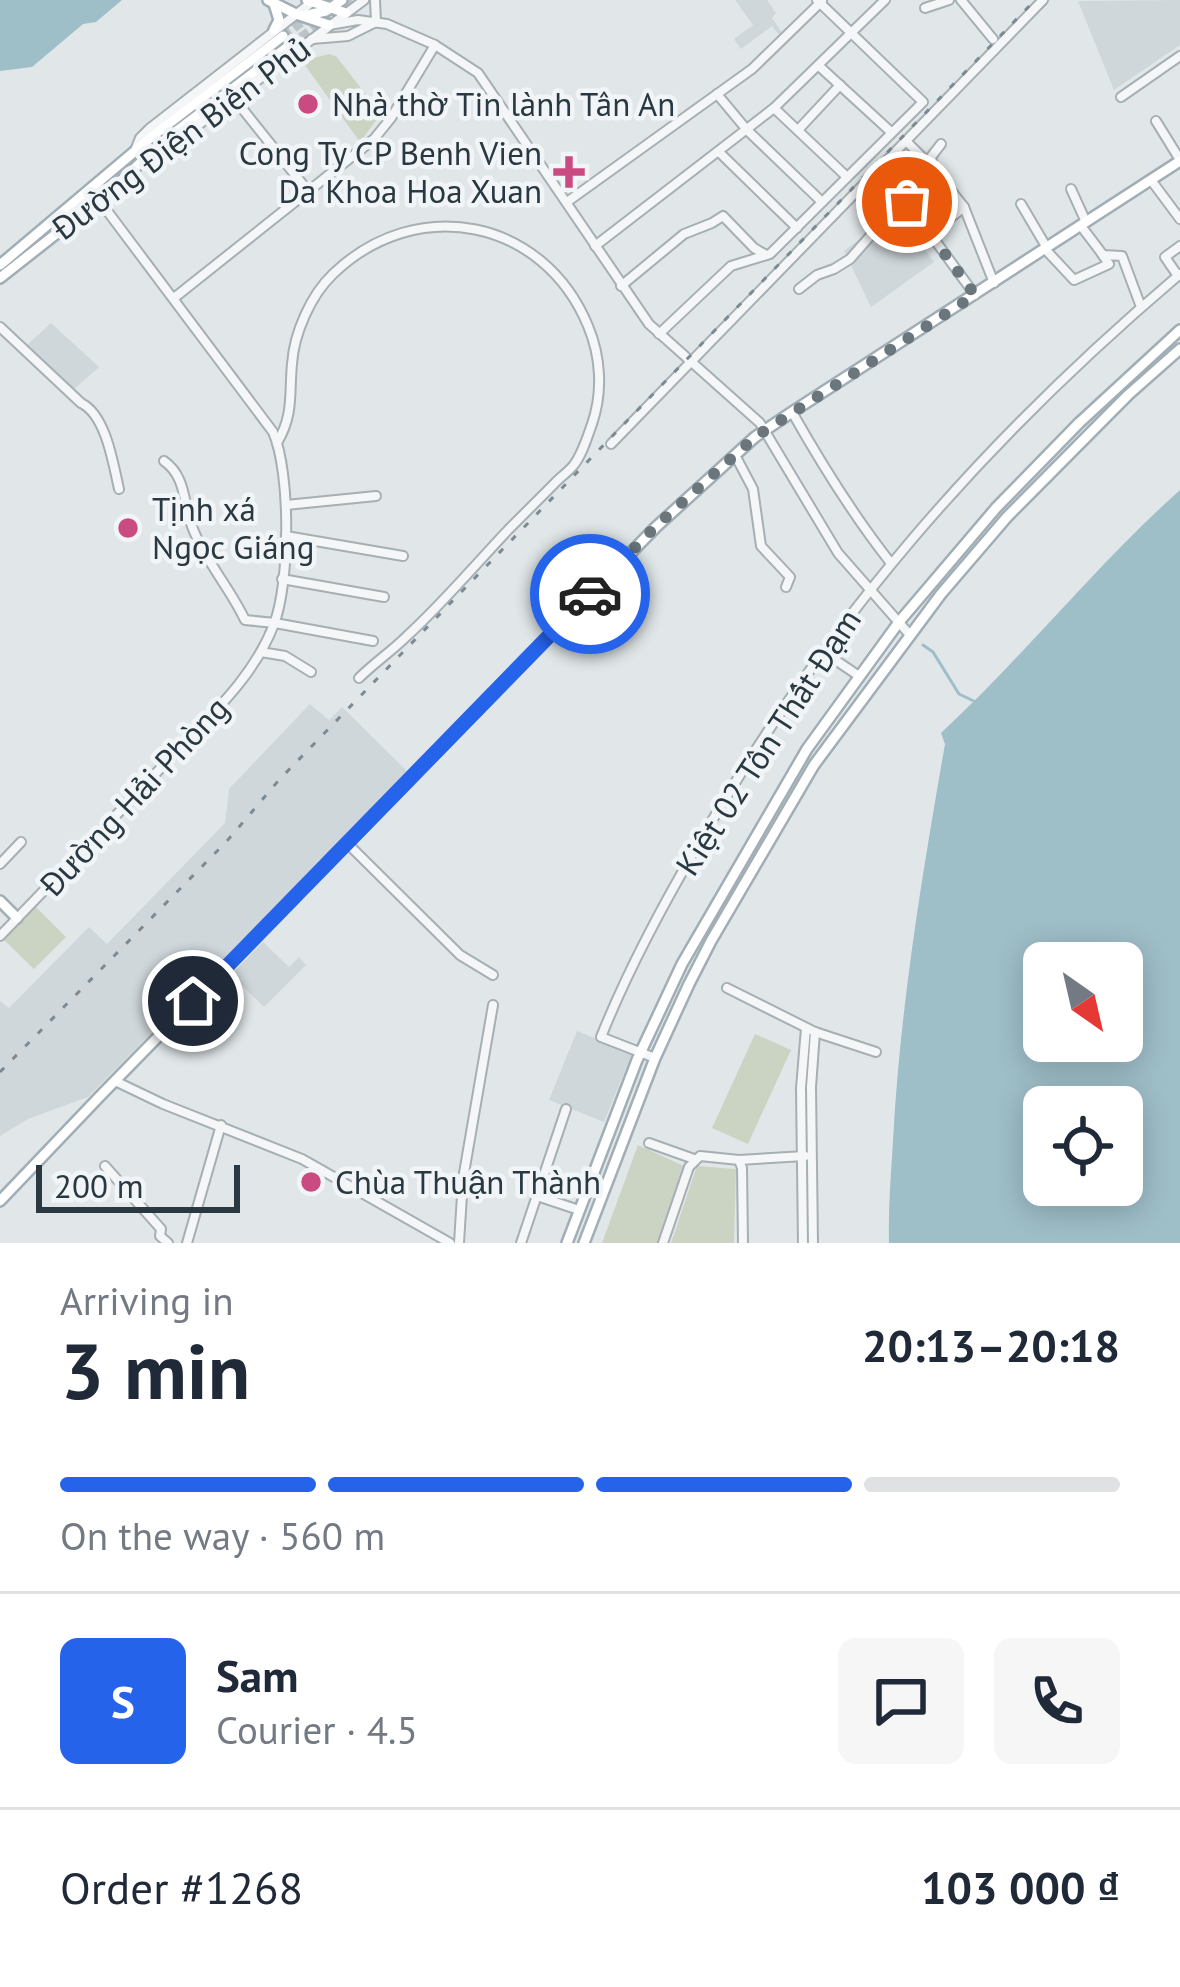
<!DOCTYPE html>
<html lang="en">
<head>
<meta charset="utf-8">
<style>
  body { margin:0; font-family:"PT Sans",sans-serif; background:#f6f6f7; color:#1f2937; height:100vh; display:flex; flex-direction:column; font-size:45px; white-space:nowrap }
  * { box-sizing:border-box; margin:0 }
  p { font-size:39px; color:#747a83 }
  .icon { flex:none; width:66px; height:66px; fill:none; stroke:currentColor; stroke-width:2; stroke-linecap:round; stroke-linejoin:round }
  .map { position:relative; height:1243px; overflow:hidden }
  .details { display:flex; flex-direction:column; background:#fff; flex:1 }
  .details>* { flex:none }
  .needle { width:78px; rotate:146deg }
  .fabs { position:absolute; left:1023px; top:942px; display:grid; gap:24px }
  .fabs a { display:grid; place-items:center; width:120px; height:120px; border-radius:18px; background:#fff; box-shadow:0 6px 30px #0003; font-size:60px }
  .scale { position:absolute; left:36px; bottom:30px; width:204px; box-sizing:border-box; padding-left:12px; border:6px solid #2a3941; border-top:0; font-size:33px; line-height:42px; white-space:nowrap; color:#2a3941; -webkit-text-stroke:9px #f1f5f7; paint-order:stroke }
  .pin { position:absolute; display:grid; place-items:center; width:102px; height:102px; color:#fff; margin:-51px; border:6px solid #fff; border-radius:50%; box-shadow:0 3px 12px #0007 }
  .courier { position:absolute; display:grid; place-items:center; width:120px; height:120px; margin:-60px; border:9px solid #2563eb; border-radius:50%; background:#fff; color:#222; box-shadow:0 3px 15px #0007 }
  .overview em { font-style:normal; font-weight:700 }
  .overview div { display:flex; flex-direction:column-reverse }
  .overview { display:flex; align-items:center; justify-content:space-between; height:204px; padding:0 60px }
  h1 { font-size:78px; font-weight:700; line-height:90px }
  .bar { display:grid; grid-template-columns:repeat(4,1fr); gap:18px 12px; align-content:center; height:144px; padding:0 60px }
  .bar i { height:15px; border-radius:9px; background:#e0e1e3 }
  .bar .active { background:#2563eb }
  .bar p { grid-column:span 4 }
  .line { display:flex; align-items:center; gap:30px; padding:0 60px; border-top:3px solid #e0e1e3 }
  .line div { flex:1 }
  .round { display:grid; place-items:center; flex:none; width:126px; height:126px; border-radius:18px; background:#f6f6f7 }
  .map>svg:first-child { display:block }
</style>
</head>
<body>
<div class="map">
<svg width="1180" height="1243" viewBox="0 0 1180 1243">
  <rect width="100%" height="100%" fill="#e1e7e9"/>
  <g fill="#cfd7db">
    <polygon points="735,0 767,0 776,13 772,18 783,34 780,36 772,26 741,49 734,39 753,25"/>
    <polygon points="1180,0 1180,45 1114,90 1078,1"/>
    <polygon points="896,211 934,262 871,307 844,251"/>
    <polygon points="51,323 99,367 73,390 26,346"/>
    <polygon points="310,704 329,720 342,707 408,772 88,1097 28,1119 0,1136 0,1001 9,1008 89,927 107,944 225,823 229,789"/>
    <polygon points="263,942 289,967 299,957 306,965 264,1007 231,975"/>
    <polygon points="577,1031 632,1053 604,1122 549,1100"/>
  </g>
  <g fill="#cbd3c3">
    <polygon points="329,54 336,56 381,114 360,142 302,61"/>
    <polygon points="36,907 66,937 34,969 4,940"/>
    <polygon points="755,1034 791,1050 748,1144 712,1128"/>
    <polygon points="638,1145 684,1166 659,1243 602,1243"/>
    <polygon points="697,1166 736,1169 734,1243 671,1243"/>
  </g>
  <g fill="#9ebec8" fill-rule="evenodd">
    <polygon points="0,0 122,0 96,22 83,24 32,67 0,71"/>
    <path d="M1180,490V1243H889C888,1209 891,1175 893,1141C900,1007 922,876 945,744L941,733C1025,655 1095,566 1180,490ZM1044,963H1122V1041H1044ZM1044,1107H1122V1185H1044Z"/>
  </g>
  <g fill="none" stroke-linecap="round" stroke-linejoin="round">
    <polyline stroke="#9ebec8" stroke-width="3" points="923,645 933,652 959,694 978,703"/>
    <g stroke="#bcc4c7" stroke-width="9" stroke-dasharray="9 4.5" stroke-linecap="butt">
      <polyline points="283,36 332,0"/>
      <polyline points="290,45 353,0"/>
    </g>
    <defs>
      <g id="minor">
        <polyline points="961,0 993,39"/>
        <polyline points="925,8 949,0"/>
        <polyline points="329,25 358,20 387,24 435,45 478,73 649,324 760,423 838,553 910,635"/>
        <polyline points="312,39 348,36 376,22 375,0"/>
        <polyline points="819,66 891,132"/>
        <polyline points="717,94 747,130 822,202"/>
        <polyline points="233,97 308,191"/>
        <polyline points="1121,97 1180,56"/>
        <polyline points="774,108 847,177"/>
        <polyline points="1156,121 1180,160"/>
        <polyline points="798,130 840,85"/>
        <polyline points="907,142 933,168 964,207 994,283"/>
        <polyline points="136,148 140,138 149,129 312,2"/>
        <polyline points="719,152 797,228"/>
        <polyline points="152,155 169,147 364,0"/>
        <polyline points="933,166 931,157 941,144"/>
        <polyline points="1151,180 1180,219"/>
        <polyline points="1071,189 1086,222"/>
        <polyline points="567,202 752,69 822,1"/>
        <polyline points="907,202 975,295"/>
        <polyline points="1021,204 1047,248"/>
        <polyline points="1081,226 1103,255 1122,256 1141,307"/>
        <polyline points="930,234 964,207"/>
        <polyline points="595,246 774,108 885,0"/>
        <polyline points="1045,249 1074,280 1109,264 1102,254"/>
        <polyline points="1178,276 1165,257 1180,246"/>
        <polyline points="621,286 684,234 712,223 723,216 754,248 766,255"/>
        <polyline points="799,289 817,275 834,269 850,259 879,226 939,175"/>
        <polyline points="174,298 374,139 391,118 435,45"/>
        <path d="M0,327L81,403C106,415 113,463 119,489"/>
        <polyline points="659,334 731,266 770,254 923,102 817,0"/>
        <path d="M792,412C822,465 853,515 890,562"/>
        <path d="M277,443C294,414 289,395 292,364C294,333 311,295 333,274C417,193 544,219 588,326C601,357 603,392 592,424C587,438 582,455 573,466C567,473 559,478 553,485C538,500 523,515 508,530C475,565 443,603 407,636C392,651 374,663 359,678"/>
        <polyline points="611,444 1043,0"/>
        <polyline points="735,455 753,489 761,546 790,577 786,587"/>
        <path d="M164,461C187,477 183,505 193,529C206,562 230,588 245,620L275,623L373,641"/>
        <polyline points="286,505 376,496"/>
        <polyline points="286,536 403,556"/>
        <polyline points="282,579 384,597"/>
        <polyline points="822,651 859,676"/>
        <polyline points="261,652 285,656 311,672"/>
        <polyline points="348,844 460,955 493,975"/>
        <polyline points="0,864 21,842"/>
        <path d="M0,936C58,876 116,816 173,755C211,715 254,677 274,624C290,583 291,473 273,432L99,200"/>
        <polyline points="727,988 815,1032 876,1052"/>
        <path d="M655,1058L601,1037C627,972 660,910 695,850C824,623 982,442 1180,274"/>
        <polyline points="115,1081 163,1104 302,1159 450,1243"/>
        <polyline points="649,1143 694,1159"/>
        <polyline points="739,1160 742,1168 743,1243"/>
        <polyline points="105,1166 161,1229 160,1236 168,1243"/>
        <polyline points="537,1196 579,1210"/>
        <polyline points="187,1243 221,1125"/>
        <polyline points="459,1243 463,1179 493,1005"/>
        <polyline points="521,1243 566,1109"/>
        <polyline points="663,1243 689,1167 700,1156 739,1160 805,1156"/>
        <polyline points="803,1243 801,1088 806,1028"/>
        <polyline points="813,1243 811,1087 815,1032"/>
      </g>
      <g id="major">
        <polyline points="268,0 296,14 329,25"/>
        <polyline points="307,0 346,13"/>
        <polyline points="274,4 279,20 274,30"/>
        <polyline points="307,15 326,11 342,0"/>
        <polyline points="0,265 154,135 283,36"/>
        <polyline points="0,278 108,193 166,139 290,45"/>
        <polyline points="0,901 17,918"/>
        <polyline points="0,1201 103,1093 656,527 755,437 792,412 1180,161"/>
        <polyline points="567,1243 637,1060 682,964 807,749 899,622 996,508 1079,423 1180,330"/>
        <polyline points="584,1243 655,1058 689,984 711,941 814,765 941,594 1007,517 1128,395 1180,349"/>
      </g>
    </defs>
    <use href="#minor" stroke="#a6afb3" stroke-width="12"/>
    <use href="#major" stroke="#a1aeb5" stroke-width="14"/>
    <use href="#minor" stroke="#f4f6f8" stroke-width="8"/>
    <use href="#major" stroke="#fff" stroke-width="9"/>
    <polyline stroke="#7b8a93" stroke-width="3" stroke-dasharray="6 12" stroke-linecap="butt" points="0,1072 227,841 279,780 1035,0"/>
  </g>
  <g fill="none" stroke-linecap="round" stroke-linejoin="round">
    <polyline stroke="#6a767c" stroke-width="12" stroke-dasharray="0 21.6" points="590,594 656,526 755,437 975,295 907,202"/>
    <polyline stroke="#2563eb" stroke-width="15" points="193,1001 590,594"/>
  </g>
  <g fill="#ca4b81" stroke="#f1f5f7" stroke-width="4.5">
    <circle cx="308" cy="104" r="12"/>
    <path d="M563 154h12v12h12v12h-12v12h-12v-12h-12v-12h12z"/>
    <circle cx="128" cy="528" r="12"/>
    <circle cx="311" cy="1182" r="12"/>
  </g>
  <g text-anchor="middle" stroke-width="9" stroke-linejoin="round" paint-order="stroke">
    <g font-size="33" fill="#2a3941" stroke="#f1f5f7" text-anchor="start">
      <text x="332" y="116">Nhà thờ Tin lành Tân An</text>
      <text x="542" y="165" text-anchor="end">Cong Ty CP Benh Vien<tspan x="542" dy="38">Da Khoa Hoa Xuan</tspan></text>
      <text x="152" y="521">Tịnh xá<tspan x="152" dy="38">Ngọc Giáng</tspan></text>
      <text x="335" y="1194">Chùa Thuận Thành</text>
    </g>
    <g font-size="33" fill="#2a3941" stroke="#f1f5f7">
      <text transform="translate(181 138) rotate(-37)" y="12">Đường Điện Biên Phủ</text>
      <text transform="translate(768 742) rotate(-57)" y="12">Kiệt 02 Tôn Thất Đạm</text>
      <text transform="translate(134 796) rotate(-47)" y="12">Đường Hải Phòng</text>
    </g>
  </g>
</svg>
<div class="fabs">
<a><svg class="needle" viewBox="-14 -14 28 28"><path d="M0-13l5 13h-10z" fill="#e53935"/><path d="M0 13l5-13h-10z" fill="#747a83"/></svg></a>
<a><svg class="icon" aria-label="locate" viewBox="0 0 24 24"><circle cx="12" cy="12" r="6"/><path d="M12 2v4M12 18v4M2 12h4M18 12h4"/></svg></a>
</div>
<div class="scale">200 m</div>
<div class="pin" style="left:907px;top:202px;background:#ea580c"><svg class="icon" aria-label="bag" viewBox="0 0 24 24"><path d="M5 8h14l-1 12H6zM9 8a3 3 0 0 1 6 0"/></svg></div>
<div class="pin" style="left:193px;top:1001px;background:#1f2937"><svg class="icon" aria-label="home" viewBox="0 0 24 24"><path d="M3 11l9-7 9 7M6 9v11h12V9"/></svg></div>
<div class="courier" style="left:590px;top:594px"><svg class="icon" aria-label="car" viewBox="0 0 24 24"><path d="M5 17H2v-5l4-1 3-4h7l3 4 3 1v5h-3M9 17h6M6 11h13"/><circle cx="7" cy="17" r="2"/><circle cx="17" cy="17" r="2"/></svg></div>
</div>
<section class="details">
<div class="overview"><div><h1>3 min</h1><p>Arriving in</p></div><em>20:13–20:18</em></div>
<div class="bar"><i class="active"></i><i class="active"></i><i class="active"></i><i></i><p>On the way · 560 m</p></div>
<div class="line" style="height:216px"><b class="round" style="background:#2563eb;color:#fff">S</b><div><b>Sam</b><p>Courier · 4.5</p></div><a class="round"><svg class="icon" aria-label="chat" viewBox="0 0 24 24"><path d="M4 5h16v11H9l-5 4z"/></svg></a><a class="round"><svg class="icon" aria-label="phone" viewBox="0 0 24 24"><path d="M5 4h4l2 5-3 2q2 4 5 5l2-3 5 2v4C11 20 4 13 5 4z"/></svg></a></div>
<div class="line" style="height:156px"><div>Order #1268</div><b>103 000 ₫</b></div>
</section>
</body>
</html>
